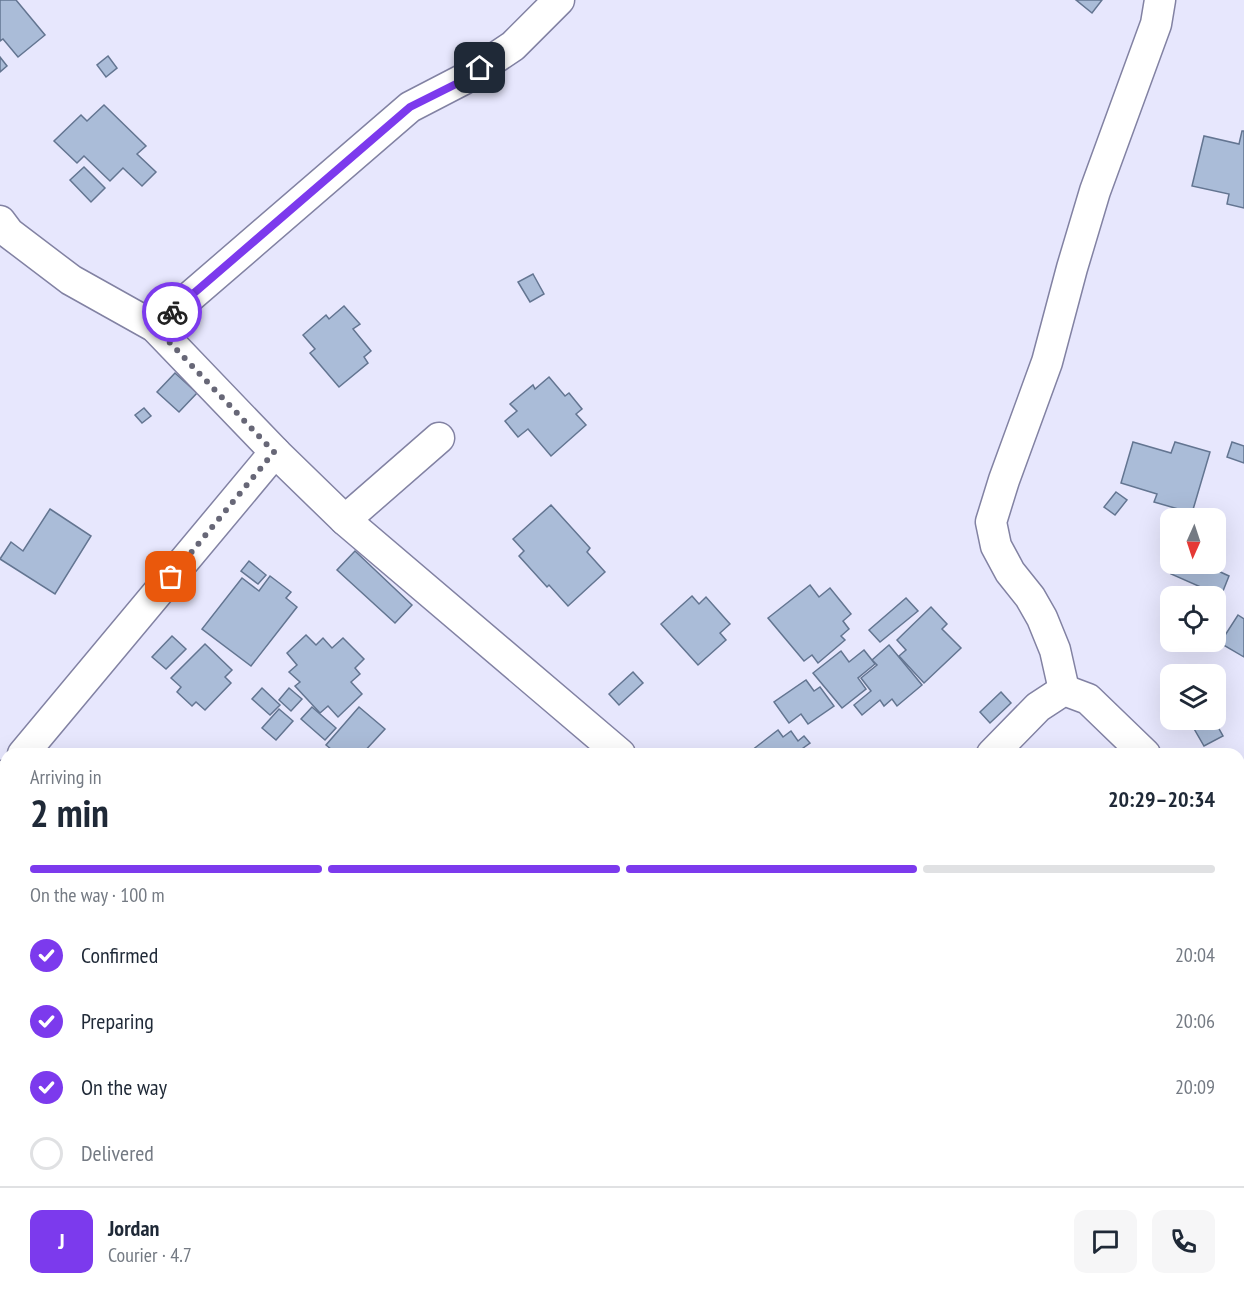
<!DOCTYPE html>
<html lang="en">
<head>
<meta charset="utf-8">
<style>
  body { margin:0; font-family:"PT Sans Narrow",sans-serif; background:#f6f6f7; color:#1f2937; height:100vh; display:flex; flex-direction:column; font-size:22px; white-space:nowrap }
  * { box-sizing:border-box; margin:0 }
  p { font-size:20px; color:#747a83 }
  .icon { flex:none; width:33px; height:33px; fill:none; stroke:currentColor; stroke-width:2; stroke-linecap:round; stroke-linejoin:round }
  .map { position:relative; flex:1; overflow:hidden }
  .details { position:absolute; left:0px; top:748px; width:1245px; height:560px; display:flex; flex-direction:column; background:#fff; border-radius:18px 18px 0 0; box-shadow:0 6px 24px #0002 }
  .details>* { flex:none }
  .needle { width:39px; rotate:183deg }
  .fabs { position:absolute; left:1160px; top:508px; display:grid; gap:12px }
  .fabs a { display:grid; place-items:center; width:66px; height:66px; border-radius:12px; background:#fff; box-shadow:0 6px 24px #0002; font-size:30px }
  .pin { position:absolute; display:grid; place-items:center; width:51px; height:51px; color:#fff; margin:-26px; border-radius:12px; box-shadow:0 3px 9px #0006 }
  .courier { position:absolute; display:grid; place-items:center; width:60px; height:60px; margin:-30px; border:4px solid #7c3aed; border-radius:50%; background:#fff; color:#222; box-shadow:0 2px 8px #0007 }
  .head em { font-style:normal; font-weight:600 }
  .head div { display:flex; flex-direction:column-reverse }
  .head { display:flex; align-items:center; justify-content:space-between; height:102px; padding:0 30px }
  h1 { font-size:39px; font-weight:600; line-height:45px }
  .bar { display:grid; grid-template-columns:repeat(4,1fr); gap:9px 6px; align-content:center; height:72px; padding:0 30px }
  .bar i { height:8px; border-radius:4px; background:#e0e1e3 }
  .bar .selected { background:#7c3aed }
  .bar p { grid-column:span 4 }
  .line { display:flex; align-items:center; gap:15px; padding:0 30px; border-top:2px solid #e0e1e3 }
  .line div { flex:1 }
  .round { display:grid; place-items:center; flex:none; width:63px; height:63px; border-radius:12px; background:#f6f6f7 }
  ol { padding:0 30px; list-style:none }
  li { display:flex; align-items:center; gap:18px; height:66px }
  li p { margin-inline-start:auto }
  li .icon { padding:6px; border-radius:50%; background:#7c3aed; color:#fff; stroke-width:4 }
  li:last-child { color:#747a83 }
  li i { width:33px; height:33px; border:3px solid #e0e1e3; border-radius:50% }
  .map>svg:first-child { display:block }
</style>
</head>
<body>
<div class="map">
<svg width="1244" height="1307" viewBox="0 0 1244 1307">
  <rect width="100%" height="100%" fill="#e7e7fd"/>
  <g fill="#aabcd8" stroke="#637591" stroke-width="1.5">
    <polygon points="0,0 16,0 45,35 18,57 3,39 0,41"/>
    <polygon points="1076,0 1102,0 1092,13"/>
    <polygon points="108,56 117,68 106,77 97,65"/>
    <polygon points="0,57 7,66 0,72"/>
    <polygon points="104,105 146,146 137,154 156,172 142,186 123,168 110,181 84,156 77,163 54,141 81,115 87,121"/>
    <polygon points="1242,131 1244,131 1244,208 1227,204 1229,194 1192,186 1204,136 1239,144"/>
    <polygon points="84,167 105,188 91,202 70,180"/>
    <polygon points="533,274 544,294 530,302 518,282"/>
    <polygon points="344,306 360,324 353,329 371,351 364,357 368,363 339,387 310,353 315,349 303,335 326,315 329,319"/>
    <polygon points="175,373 197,393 179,412 157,392"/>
    <polygon points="549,377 565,396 569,393 582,409 576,414 586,425 551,456 528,429 518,437 505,421 517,411 510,404 533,385 535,389"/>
    <polygon points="144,408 151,416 142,423 135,415"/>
    <polygon points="1133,442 1171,453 1175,442 1210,452 1192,513 1154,502 1157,494 1121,483"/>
    <polygon points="1232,442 1244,446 1244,463 1227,457"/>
    <polygon points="1116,492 1127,500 1115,515 1104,507"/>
    <polygon points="551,505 590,548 587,552 605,572 568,606 549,585 547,587 519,556 524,551 513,539"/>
    <polygon points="50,509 91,536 55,594 0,559 11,542 23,551"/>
    <polygon points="1170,524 1170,541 1169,542 1161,534"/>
    <polygon points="355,551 412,605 395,623 337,570"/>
    <polygon points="249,561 266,575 258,584 241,571"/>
    <polygon points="1176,564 1203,564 1229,576 1221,596 1171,574"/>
    <polygon points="270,576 291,592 286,598 297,607 251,666 202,629 242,578 259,591"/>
    <polygon points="810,585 819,597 830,588 851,614 843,621 849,629 841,636 845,640 818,663 812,655 804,661 768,618"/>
    <polygon points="692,596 699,604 706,597 730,624 720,633 726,640 698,665 661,624"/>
    <polygon points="906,598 918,611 880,642 869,630"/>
    <polygon points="931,607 947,624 942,629 961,648 924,683 899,656 906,650 897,640"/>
    <polygon points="1238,615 1244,619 1244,657 1220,643"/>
    <polygon points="306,635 316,645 323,638 332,648 343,638 364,659 355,668 360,674 351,682 362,694 338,717 328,706 320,713 295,686 300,682 289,672 297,665 287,653"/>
    <polygon points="172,636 186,649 166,669 152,657"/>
    <polygon points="205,644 232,670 225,677 231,683 205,710 196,702 192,706 177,692 181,687 171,678"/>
    <polygon points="889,645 922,685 897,706 892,699 884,706 880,700 862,715 854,705 871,691 861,678 877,665 872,660"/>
    <polygon points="864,650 875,664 858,678 866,689 842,708 813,673 841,651 849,662"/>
    <polygon points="633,672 643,683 619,705 609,694"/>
    <polygon points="806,680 814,691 820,687 834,706 808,724 801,714 789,723 774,702"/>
    <polygon points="262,688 280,705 270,715 252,699"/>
    <polygon points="289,688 302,699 291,711 279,700"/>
    <polygon points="1001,692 1011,703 990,723 980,712"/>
    <polygon points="312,707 336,728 325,740 301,719"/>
    <polygon points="359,707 385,729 362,754 337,754 326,745"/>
    <polygon points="279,709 293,721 276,740 262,728"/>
    <polygon points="1189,720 1214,720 1223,736 1204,746"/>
    <polygon points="778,730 783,737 791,731 798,741 804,736 810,743 799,751 802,754 747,754"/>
    <polygon points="1,838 6,841 6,907 0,902 0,840"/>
    <polygon points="551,1302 613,1302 618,1307 556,1307"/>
    <polygon points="692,1302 707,1302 703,1307 688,1307"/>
    <polygon points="757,1302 760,1305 763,1302 800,1302 805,1307 752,1307"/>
  </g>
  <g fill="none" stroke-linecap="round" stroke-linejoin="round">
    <defs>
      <g id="minor">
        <polyline points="0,221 9,233 71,280 155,327 275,452 345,520 620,754"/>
        <polyline points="155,327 410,107 464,79 513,46 559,0"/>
        <polyline points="345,520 439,438"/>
        <polyline points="1064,690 1055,650 1042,618 1030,597 1010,572 996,546 991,522 1004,480 1047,362 1072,268 1095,191 1156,24 1160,0"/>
        <polyline points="23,754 275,452"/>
        <polyline points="992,754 1038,707 1064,690 1088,699 1145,754"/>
        <polyline points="0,782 6,775"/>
        <polyline points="1239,870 1244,877"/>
        <polyline points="1239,1069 1244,1067"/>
        <polyline points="1239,1142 1244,1134"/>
        <polyline points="100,1307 105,1302"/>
        <polyline points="474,1307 478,1302"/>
        <polyline points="863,1307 868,1302"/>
      </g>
    </defs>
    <use href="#minor" stroke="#8282a3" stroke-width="33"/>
    <use href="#minor" stroke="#fff" stroke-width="30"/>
  </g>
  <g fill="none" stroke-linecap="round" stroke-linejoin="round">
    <polyline stroke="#676777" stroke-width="6" stroke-dasharray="0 10.8" points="171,577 274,452 155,327 172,312"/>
    <polyline stroke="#7c3aed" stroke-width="8" points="172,312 410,107 464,80 480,68"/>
  </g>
</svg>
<div class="fabs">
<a><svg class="needle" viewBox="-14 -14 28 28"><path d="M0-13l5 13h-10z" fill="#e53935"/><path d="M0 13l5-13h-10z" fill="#747a83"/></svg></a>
<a><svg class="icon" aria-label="locate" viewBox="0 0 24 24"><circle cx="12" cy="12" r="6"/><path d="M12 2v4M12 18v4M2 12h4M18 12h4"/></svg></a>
<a><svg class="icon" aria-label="layers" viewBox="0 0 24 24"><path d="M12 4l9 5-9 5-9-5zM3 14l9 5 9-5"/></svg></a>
</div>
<div class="pin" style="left:171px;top:577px;background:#ea580c"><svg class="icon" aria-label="bag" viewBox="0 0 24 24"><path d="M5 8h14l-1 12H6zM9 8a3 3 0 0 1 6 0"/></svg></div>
<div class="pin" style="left:480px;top:68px;background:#1f2937"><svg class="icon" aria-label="home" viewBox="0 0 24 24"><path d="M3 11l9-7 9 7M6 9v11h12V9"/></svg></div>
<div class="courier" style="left:172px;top:312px"><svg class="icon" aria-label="bike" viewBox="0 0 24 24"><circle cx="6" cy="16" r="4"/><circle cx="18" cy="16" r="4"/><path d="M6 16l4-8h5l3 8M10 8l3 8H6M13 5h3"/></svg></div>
<section class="details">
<div class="head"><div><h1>2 min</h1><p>Arriving in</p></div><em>20:29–20:34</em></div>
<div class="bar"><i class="selected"></i><i class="selected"></i><i class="selected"></i><i></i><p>On the way · 100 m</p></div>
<ol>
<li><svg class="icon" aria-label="check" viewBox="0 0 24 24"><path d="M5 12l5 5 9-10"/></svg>Confirmed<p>20:04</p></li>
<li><svg class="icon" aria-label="check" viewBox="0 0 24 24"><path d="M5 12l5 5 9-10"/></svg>Preparing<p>20:06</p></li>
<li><svg class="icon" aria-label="check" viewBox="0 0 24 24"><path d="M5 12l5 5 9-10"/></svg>On the way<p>20:09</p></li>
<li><i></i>Delivered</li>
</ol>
<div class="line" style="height:108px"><b class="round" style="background:#7c3aed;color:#fff">J</b><div><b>Jordan</b><p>Courier · 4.7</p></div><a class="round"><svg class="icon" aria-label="chat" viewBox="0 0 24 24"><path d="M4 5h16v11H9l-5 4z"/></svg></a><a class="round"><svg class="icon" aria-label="phone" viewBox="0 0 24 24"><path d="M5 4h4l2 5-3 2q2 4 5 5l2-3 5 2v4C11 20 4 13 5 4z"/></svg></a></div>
</section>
</div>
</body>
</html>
